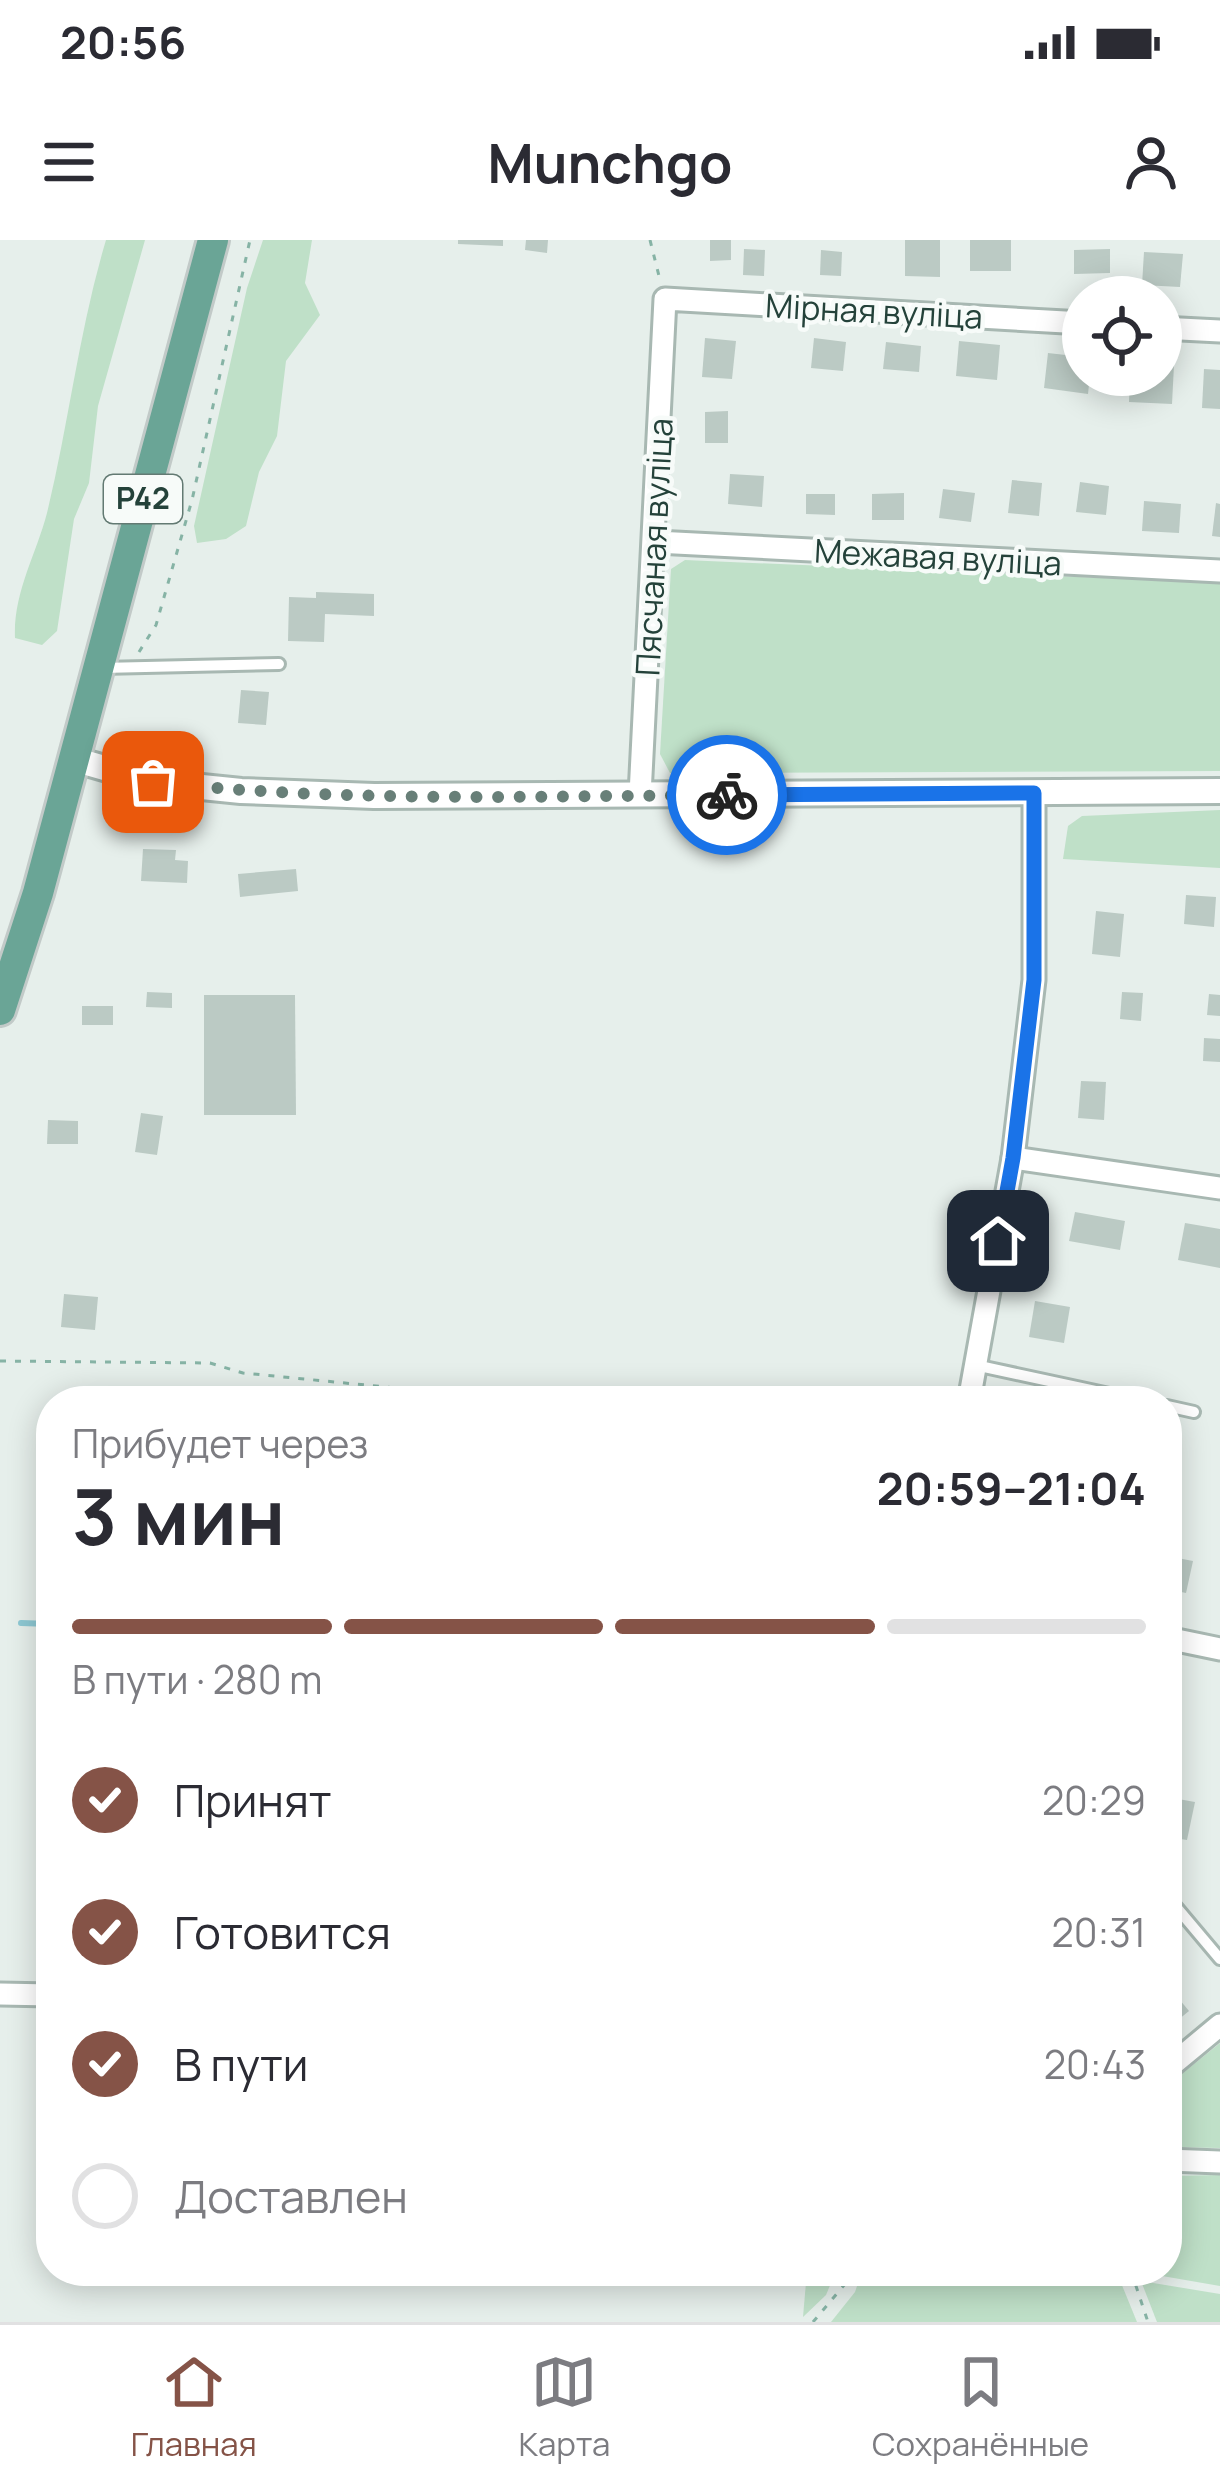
<!DOCTYPE html>
<html lang="ru">
<head>
<meta charset="utf-8">
<style>
  body { margin:0; font-family:Manrope,sans-serif; background:#f7f7f7; color:#2b2b33; height:100vh; display:flex; flex-direction:column; font-size:45px; white-space:nowrap }
  * { box-sizing:border-box; margin:0 }
  p { font-size:39px; color:#7c7c81 }
  .icon { flex:none; width:66px; height:66px; fill:none; stroke:currentColor; stroke-width:2; stroke-linecap:round; stroke-linejoin:round }
  .map { position:relative; flex:1; overflow:hidden }
  .sheet { position:absolute; left:36px; top:1146px; width:1146px; height:900px; display:flex; flex-direction:column; background:#fff; border-radius:48px; box-shadow:0 6px 30px #0003 }
  .sheet>* { flex:none }
  .controls { position:absolute; left:1062px; top:36px; display:grid; gap:24px }
  .controls a { display:grid; place-items:center; width:120px; height:120px; border-radius:50%; background:#fff; box-shadow:0 6px 30px #0003; font-size:60px }
  .pin { position:absolute; display:grid; place-items:center; width:102px; height:102px; color:#fff; margin:-51px; border-radius:24px; box-shadow:0 6px 18px #0006 }
  .courier { position:absolute; display:grid; place-items:center; width:120px; height:120px; margin:-60px; border:9px solid #1a73e8; border-radius:50%; background:#fff; color:#222; box-shadow:0 3px 15px #0007 }
  .summary em { font-style:normal; font-weight:700 }
  .summary div { display:flex; flex-direction:column-reverse }
  .summary { display:flex; align-items:center; justify-content:space-between; height:204px; padding:0 36px }
  h1 { font-size:78px; font-weight:700; line-height:90px }
  .bar { display:grid; grid-template-columns:repeat(4,1fr); gap:18px 12px; align-content:center; height:144px; padding:0 36px }
  .bar i { height:15px; border-radius:9px; background:#e1e1e2 }
  .bar .selected { background:#855347 }
  .bar p { grid-column:span 4 }
  ol { padding:0 36px; list-style:none }
  li { display:flex; align-items:center; gap:36px; height:132px }
  li p { margin-inline-start:auto }
  li .icon { padding:12px; border-radius:50%; background:#855347; color:#fff; stroke-width:4 }
  li:last-child { color:#7c7c81 }
  li i { width:66px; height:66px; border:6px solid #e1e1e2; border-radius:50% }
  .status { display:flex; justify-content:space-between; align-items:center; height:84px; padding:0 60px; background:#fff; direction:ltr }
  .status svg { height:33px; fill:currentColor }
  header { display:flex; justify-content:space-between; align-items:center; height:156px; padding:0 36px; background:#fff; font-size:54px; font-weight:700 }
  .menu { display:flex; justify-content:space-around; align-items:center; height:168px; border-top:3px solid #e1e1e2; background:#fff; font-size:33px; color:#7c7c81 }
  .menu a { display:grid; justify-items:center; gap:6px }
  .menu .selected { color:#855347 }
  .map>svg:first-child { display:block }
</style>
</head>
<body>
<div class="status"><b>20:56</b><svg viewBox="0 0 49 12"><path d="M0 12V9h3v3zM5 12V6h3v6zM10 12V3h3v9zM15 12V0h3v12zM26 1h20v11H26zM47 4h2v5h-2z"/></svg></div>
<header><svg class="icon" aria-label="menu" viewBox="0 0 24 24"><path d="M4 6h16M4 12h16M4 18h16"/></svg>Munchgo<svg class="icon" aria-label="person" viewBox="0 0 24 24"><circle cx="12" cy="8" r="4"/><path d="M4 21q1-7 8-7t8 7"/></svg></header>
<div class="map">
<svg width="1220" height="2082" viewBox="0 0 1220 2082">
  <rect width="100%" height="100%" fill="#e6efeb"/>
  <g fill="#bfe0c8">
    <path d="M106,0H145L98,166L89,243L74,279L57,391L42,405L15,398C13,353 36,315 47,273C69,182 79,90 106,0Z"/>
    <polygon points="263,0 312,0 305,43 320,75 286,121 277,196 259,232 246,286 226,299 197,303 194,286 247,48"/>
    <polygon points="685,320 1220,343 1220,531 670,533 660,514 671,329"/>
    <polygon points="1220,570 1220,628 1063,619 1068,586 1082,576"/>
    <polygon points="1220,1803 1220,1908 1167,1907 1167,1846"/>
    <polygon points="1220,1935 1220,2046 1139,2032 1167,2031 1167,1936"/>
    <polygon points="807,2031 836,2031 826,2055 803,2077"/>
    <polygon points="862,2031 1108,2031 1117,2033 1137,2082 831,2082 855,2052"/>
    <polygon points="1141,2041 1220,2054 1220,2082 1157,2082"/>
  </g>
  <g fill="none" stroke-linecap="round" stroke-linejoin="round">
    <polyline stroke="#8ec9d4" stroke-width="6" points="21,1383 51,1384"/>
  </g>
  <g fill="#bbcac4">
    <polygon points="458,0 503,0 503,6 458,4"/>
    <polygon points="526,0 548,0 547,13 525,10"/>
    <polygon points="710,0 731,0 731,20 710,21"/>
    <polygon points="905,0 940,0 940,37 905,36"/>
    <rect x="970" y="0" width="41" height="31"/>
    <polygon points="744,9 765,10 764,36 743,35"/>
    <polygon points="1110,9 1110,33 1074,34 1074,10"/>
    <polygon points="821,10 842,12 841,36 820,35"/>
    <polygon points="1144,12 1183,14 1180,47 1142,45"/>
    <polygon points="705,98 736,101 732,139 702,137"/>
    <polygon points="814,98 846,102 843,131 811,128"/>
    <polygon points="959,101 1000,105 997,140 956,136"/>
    <polygon points="886,102 921,106 919,132 883,129"/>
    <polygon points="1048,113 1083,117 1083,135 1090,135 1088,154 1044,148"/>
    <polygon points="1161,124 1174,125 1172,164 1129,162 1130,135 1161,135"/>
    <polygon points="1204,129 1220,130 1220,169 1202,168"/>
    <polygon points="728,171 728,203 705,203 705,172"/>
    <polygon points="730,234 764,236 762,267 728,264"/>
    <polygon points="1012,240 1042,243 1039,276 1008,273"/>
    <polygon points="1080,242 1109,246 1106,275 1076,272"/>
    <polygon points="943,249 975,253 971,282 939,278"/>
    <polygon points="904,253 904,280 872,280 872,254"/>
    <polygon points="806,254 835,254 835,275 806,274"/>
    <polygon points="1144,261 1181,264 1179,293 1142,291"/>
    <polygon points="1216,263 1220,264 1220,297 1212,296"/>
    <polygon points="316,352 374,354 374,376 325,374 324,402 288,401 289,357 316,358"/>
    <polygon points="241,450 269,452 266,485 238,483"/>
    <polygon points="143,609 176,610 175,620 188,621 187,643 141,641"/>
    <polygon points="296,629 298,651 240,657 238,634"/>
    <polygon points="1186,655 1216,657 1214,687 1184,684"/>
    <polygon points="1096,671 1124,674 1120,717 1092,714"/>
    <polygon points="147,752 172,753 172,768 146,767"/>
    <polygon points="1122,752 1143,753 1141,781 1120,779"/>
    <polygon points="1209,754 1220,755 1220,776 1207,775"/>
    <polygon points="204,755 295,755 296,875 204,875"/>
    <rect x="82" y="766" width="31" height="19"/>
    <polygon points="1204,798 1220,799 1220,822 1203,821"/>
    <polygon points="1081,841 1106,842 1104,880 1078,878"/>
    <polygon points="141,873 163,876 157,915 135,912"/>
    <polygon points="48,880 78,881 78,904 47,904"/>
    <polygon points="1075,972 1125,981 1120,1010 1069,1001"/>
    <polygon points="1185,983 1220,989 1220,1028 1178,1020"/>
    <polygon points="64,1054 98,1057 95,1090 61,1087"/>
    <polygon points="1035,1061 1070,1067 1064,1103 1029,1097"/>
    <polygon points="1167,1316 1193,1321 1186,1353 1167,1349"/>
    <polygon points="1167,1557 1195,1562 1187,1600 1167,1597"/>
    <polygon points="1170,1748 1189,1771 1167,1789 1167,1751"/>
  </g>
  <g fill="none" stroke-linecap="round" stroke-linejoin="round">
    <defs>
      <g id="service">
        <polyline points="101,428 279,424"/>
        <polyline points="975,1125 1142,1161"/>
        <polyline points="1167,1166 1194,1172"/>
        <polyline points="1167,1656 1220,1719"/>
      </g>
      <g id="minor">
        <polyline points="1161,88 1220,91"/>
        <polyline points="656,302 1220,331"/>
        <polyline points="640,555 665,59 1083,83"/>
        <polyline points="1013,918 1220,948"/>
        <polyline points="969,1161 1013,918 1034,740 1034,553"/>
        <polyline points="1167,1398 1220,1409"/>
        <polyline points="0,1754 51,1755"/>
        <polyline points="1167,1829 1220,1785"/>
        <polyline points="1167,1920 1220,1922"/>
      </g>
      <polyline id="tertiary" points="73,519 153,542 241,551 374,556 1220,551"/>
      <polyline id="primary" points="0,770 38,653 213,0"/>
    </defs>
    <use href="#service" stroke="#a8b8b2" stroke-width="16"/>
    <use href="#minor" stroke="#a8b8b2" stroke-width="27"/>
    <use href="#tertiary" stroke="#a8b8b2" stroke-width="30"/>
    <use href="#primary" stroke="#c2cac8" stroke-width="36"/>
    <g stroke="#86b3a5" stroke-width="3" stroke-dasharray="6 9" stroke-linecap="butt">
      <polyline points="650,0 660,40"/>
      <polyline points="139,412 156,385 192,260 250,0"/>
      <polyline points="0,1121 210,1123 243,1133 447,1153"/>
      <polyline points="1131,2031 1148,2082"/>
      <polyline points="813,2082 845,2044 847,2031"/>
    </g>
    <use href="#service" stroke="#fff" stroke-width="10"/>
    <use href="#minor" stroke="#fff" stroke-width="21"/>
    <use href="#tertiary" stroke="#fff" stroke-width="24"/>
    <use href="#primary" stroke="#6aa596" stroke-width="30"/>
  </g>
  <g fill="none" stroke-linecap="round" stroke-linejoin="round">
    <path stroke="#687f78" stroke-width="12" stroke-dasharray="0 21.6" d="M153,542C343,563 536,556 727,555"/>
    <polyline stroke="#1a73e8" stroke-width="15" points="727,555 1034,553 1034,740 1013,918 998,1001"/>
  </g>
  <g text-anchor="middle" stroke-width="9" stroke-linejoin="round" paint-order="stroke">
    <rect fill="#f7fbf9" stroke="#637a73" stroke-width="3" x="104" y="235" width="78" height="48" rx="9"/>
    <g font-size="30" font-weight="bold" fill="#24423a">
      <text x="143" y="269">Р42</text>
    </g>
    <g font-size="33" fill="#24423a" stroke="#f7fbf9">
      <text transform="translate(874 71) rotate(3)" y="12">Мірная вуліца</text>
      <text transform="translate(654 307) rotate(-87)" y="12">Пясчаная вуліца</text>
      <text transform="translate(938 317) rotate(3)" y="12">Межавая вуліца</text>
    </g>
  </g>
</svg>
<div class="controls">
<a><svg class="icon" aria-label="locate" viewBox="0 0 24 24"><circle cx="12" cy="12" r="6"/><path d="M12 2v4M12 18v4M2 12h4M18 12h4"/></svg></a>
</div>
<div class="pin" style="left:153px;top:542px;background:#ea580c"><svg class="icon" aria-label="bag" viewBox="0 0 24 24"><path d="M5 8h14l-1 12H6zM9 8a3 3 0 0 1 6 0"/></svg></div>
<div class="pin" style="left:998px;top:1001px;background:#1f2937"><svg class="icon" aria-label="home" viewBox="0 0 24 24"><path d="M3 11l9-7 9 7M6 9v11h12V9"/></svg></div>
<div class="courier" style="left:727px;top:555px"><svg class="icon" aria-label="bike" viewBox="0 0 24 24"><circle cx="6" cy="16" r="4"/><circle cx="18" cy="16" r="4"/><path d="M6 16l4-8h5l3 8M10 8l3 8H6M13 5h3"/></svg></div>
<section class="sheet">
<div class="summary"><div><h1>3 мин</h1><p>Прибудет через</p></div><em>20:59–21:04</em></div>
<div class="bar"><i class="selected"></i><i class="selected"></i><i class="selected"></i><i></i><p>В пути · 280 m</p></div>
<ol>
<li><svg class="icon" aria-label="check" viewBox="0 0 24 24"><path d="M5 12l5 5 9-10"/></svg>Принят<p>20:29</p></li>
<li><svg class="icon" aria-label="check" viewBox="0 0 24 24"><path d="M5 12l5 5 9-10"/></svg>Готовится<p>20:31</p></li>
<li><svg class="icon" aria-label="check" viewBox="0 0 24 24"><path d="M5 12l5 5 9-10"/></svg>В пути<p>20:43</p></li>
<li><i></i>Доставлен</li>
</ol>
</section>
</div>
<nav class="menu">
<a class="selected"><svg class="icon" aria-label="home" viewBox="0 0 24 24"><path d="M3 11l9-7 9 7M6 9v11h12V9"/></svg>Главная</a>
<a><svg class="icon" aria-label="map" viewBox="0 0 24 24"><path d="M3 6l6-2 6 2 6-2v14l-6 2-6-2-6 2zM9 4v14M15 6v14"/></svg>Карта</a>
<a><svg class="icon" aria-label="saved" viewBox="0 0 24 24"><path d="M7 4h10v16l-5-4-5 4z"/></svg>Сохранённые</a>
</nav>
</body>
</html>
